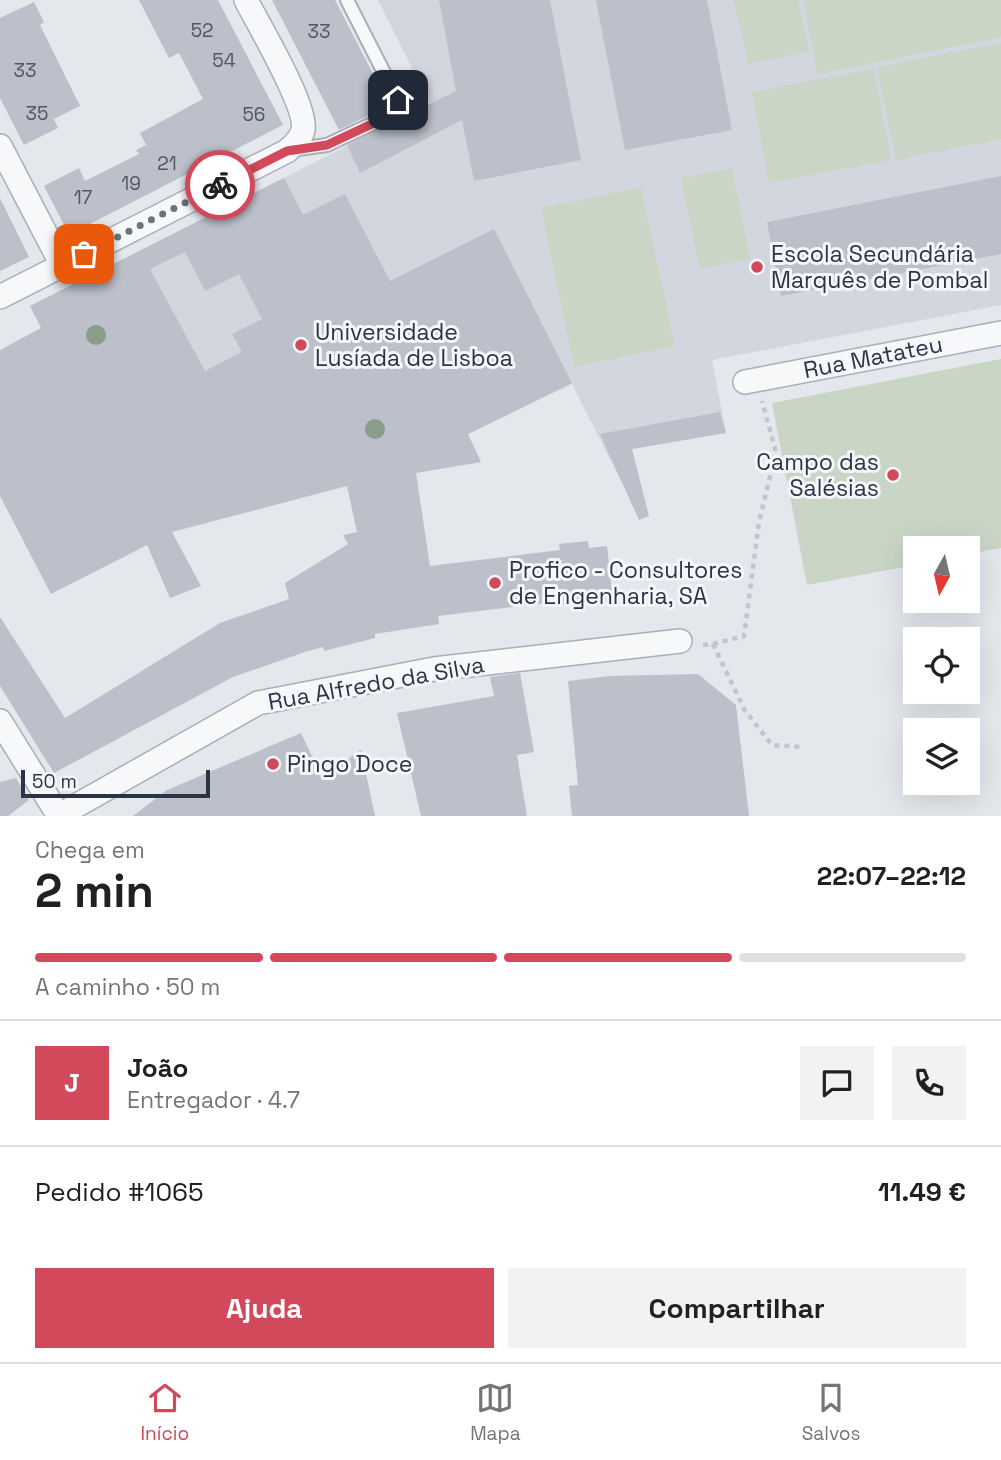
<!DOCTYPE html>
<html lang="pt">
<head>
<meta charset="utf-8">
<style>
  body { margin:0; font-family:"Space Grotesk",sans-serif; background:#f2f2f2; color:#202124; height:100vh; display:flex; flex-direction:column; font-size:26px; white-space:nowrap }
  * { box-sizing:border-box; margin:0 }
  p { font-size:23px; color:#757577 }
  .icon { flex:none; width:38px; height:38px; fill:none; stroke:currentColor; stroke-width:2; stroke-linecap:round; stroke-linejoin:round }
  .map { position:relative; height:816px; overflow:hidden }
  .sheet { display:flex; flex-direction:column; background:#fff; flex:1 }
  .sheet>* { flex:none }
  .needle { width:46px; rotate:188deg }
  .tools { position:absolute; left:903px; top:536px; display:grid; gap:14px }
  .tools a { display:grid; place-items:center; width:77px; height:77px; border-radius:0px; background:#fff; box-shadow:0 7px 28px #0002; font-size:35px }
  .scale { position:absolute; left:21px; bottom:18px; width:189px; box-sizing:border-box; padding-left:7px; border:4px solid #2b3445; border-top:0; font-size:19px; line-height:24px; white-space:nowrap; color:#2b3445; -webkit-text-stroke:5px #f4f6f9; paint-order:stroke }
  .pin { position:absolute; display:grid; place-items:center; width:60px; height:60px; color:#fff; margin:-30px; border-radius:14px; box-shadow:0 4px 10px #0006 }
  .courier { position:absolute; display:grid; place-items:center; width:70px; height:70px; margin:-35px; border:5px solid #d1495b; border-radius:50%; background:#fff; color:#222; box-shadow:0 2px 9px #0007 }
  .overview em { font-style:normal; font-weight:700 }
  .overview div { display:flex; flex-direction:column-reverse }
  .overview { display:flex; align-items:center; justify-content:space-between; height:119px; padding:0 35px }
  h1 { font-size:46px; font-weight:700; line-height:52px }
  .bar { display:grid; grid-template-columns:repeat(4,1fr); gap:10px 7px; align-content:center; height:84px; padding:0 35px }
  .bar i { height:9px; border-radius:5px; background:#e0e0e0 }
  .bar .active { background:#d1495b }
  .bar p { grid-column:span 4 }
  .line { display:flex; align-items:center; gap:18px; padding:0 35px; border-top:2px solid #e0e0e0 }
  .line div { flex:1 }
  .round { display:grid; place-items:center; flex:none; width:74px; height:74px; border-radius:0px; background:#f2f2f2 }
  .button { display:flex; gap:14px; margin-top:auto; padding:14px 35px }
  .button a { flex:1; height:80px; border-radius:0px; background:#d1495b; color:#fff; font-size:28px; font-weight:700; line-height:80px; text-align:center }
  .button a+a { background:#f2f2f2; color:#202124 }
  .menu { display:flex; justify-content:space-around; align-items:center; height:98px; border-top:2px solid #e0e0e0; background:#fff; font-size:19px; color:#757577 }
  .menu a { display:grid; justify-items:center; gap:4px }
  .menu .active { color:#d1495b }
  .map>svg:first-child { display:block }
</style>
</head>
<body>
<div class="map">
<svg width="1001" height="816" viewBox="0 0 1001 816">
  <rect width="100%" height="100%" fill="#e4e7ec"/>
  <polygon fill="#d2d6de" points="378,0 1001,0 1001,305 712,360 726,433 632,449 624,487 572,384 468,434 481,462 378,479 285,500 30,306 430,104"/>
  <g fill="#c9d6c5">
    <polygon points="734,0 798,0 809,52 748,64"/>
    <polygon points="803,0 1001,0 1001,37 818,74"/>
    <polygon points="1001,43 1001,139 896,160 877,67"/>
    <polygon points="874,69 891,160 769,183 752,92"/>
    <polygon points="732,168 750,259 700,269 681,178"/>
    <polygon points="641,187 675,346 574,367 541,208"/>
    <polygon points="1001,359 1001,548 968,554 968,548 915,548 915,565 807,585 772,403"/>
  </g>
  <g fill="#bbc0ca" fill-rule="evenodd">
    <polygon points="139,0 218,0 283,125 80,229 71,230 63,223 44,186 79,168 85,181 139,154 136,150 146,145 140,133 203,99 179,53 169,58"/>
    <polygon points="272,0 335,0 389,105 339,130"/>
    <polygon points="439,0 550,0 581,160 474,181 462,120 360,173 347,145 456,91"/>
    <polygon points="596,0 707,0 732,130 625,150"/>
    <polygon points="34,2 44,22 40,25 80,106 54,119 58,128 24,145 0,98 0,18"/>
    <polygon points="1001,176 1001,254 781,296 767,222"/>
    <path d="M284,178L303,215L345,194L390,281L494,229L572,383L468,434L481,462L416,473L430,566L560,550L559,544L588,541L589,548L607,546L613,601L546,607V603L438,616L439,624L375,634V638L324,651L323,647L305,652L233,677L54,773L0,686V617L65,718L220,623L289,599L285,583L348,544L343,535L357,532L347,486L172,532L201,586L170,598L147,545L51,594L0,496V350L41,328L30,306ZM185,252L205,291L239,274L262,319L232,334L242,352L205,371L150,269Z"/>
    <polygon points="0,198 29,257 0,271"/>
    <polygon points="720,412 726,433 632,449 649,516 639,520 600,434"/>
    <polygon points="520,673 534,752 517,755 527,816 421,816 397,713 494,696 490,677"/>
    <polygon points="698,674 736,705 749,816 572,816 569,786 578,785 568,681 610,676"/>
    <polygon points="301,733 322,777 361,750 375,816 133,816 167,790"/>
    <polygon points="16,778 29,800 8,816 0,816 0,782"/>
  </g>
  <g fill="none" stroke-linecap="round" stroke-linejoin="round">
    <defs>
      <polyline id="lane" points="290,150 327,145 391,115 398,109 398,100 347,0"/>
      <g id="street">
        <polyline points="0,146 62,265"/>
        <path d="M0,297L287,151C294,145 301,139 303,130C308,107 258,24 246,0"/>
        <polyline points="745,382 1001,333"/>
        <polyline points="0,721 59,816"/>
        <polyline points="58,816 258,703 434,669 680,641"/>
      </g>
    </defs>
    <use href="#lane" stroke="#a9aeb7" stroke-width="16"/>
    <use href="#street" stroke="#a9aeb7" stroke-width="26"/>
    <g stroke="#c2c5cb" stroke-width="4.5" stroke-dasharray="5 5" stroke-linecap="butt">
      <polyline points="713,644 744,636 759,522 776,452 762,401"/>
      <polyline points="703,645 713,644 744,709 772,745 804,747"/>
    </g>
    <use href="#lane" stroke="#f7f8fa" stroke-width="12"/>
    <use href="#street" stroke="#f7f8fa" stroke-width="23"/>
  </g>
  <g fill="#899d89">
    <circle cx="96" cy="335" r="10"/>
    <circle cx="375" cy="429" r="10"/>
  </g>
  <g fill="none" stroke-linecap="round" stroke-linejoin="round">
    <polyline stroke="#6c737f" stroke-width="7" stroke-dasharray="0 12.6" points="84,254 220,185"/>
    <polyline stroke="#d1495b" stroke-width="9" points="220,185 287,151 327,145 391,115 398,109 398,100"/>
  </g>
  <g fill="#d1495b" stroke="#f4f6f9" stroke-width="2.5">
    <circle cx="757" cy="267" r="7"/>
    <circle cx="301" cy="345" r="7"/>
    <circle cx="893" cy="475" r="7"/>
    <circle cx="495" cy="583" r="7"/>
    <circle cx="273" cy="764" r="7"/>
  </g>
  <g text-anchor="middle" stroke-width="6" stroke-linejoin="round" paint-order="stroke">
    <g font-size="19" fill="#4f5766">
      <text x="202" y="37">52</text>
      <text x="319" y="38">33</text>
      <text x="224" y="67">54</text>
      <text x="25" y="77">33</text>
      <text x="37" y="120">35</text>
      <text x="254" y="121">56</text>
      <text x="167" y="170">21</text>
      <text x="131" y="190">19</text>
      <text x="83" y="204">17</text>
    </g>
    <g font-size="23" fill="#2b3445" stroke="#f4f6f9" text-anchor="start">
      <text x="771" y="262">Escola Secundária<tspan x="771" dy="26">Marquês de Pombal</tspan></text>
      <text x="315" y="340">Universidade<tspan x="315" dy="26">Lusíada de Lisboa</tspan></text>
      <text x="879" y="470" text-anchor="end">Campo das<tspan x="879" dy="26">Salésias</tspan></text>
      <text x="509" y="578">Profico - Consultores<tspan x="509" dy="26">de Engenharia, SA</tspan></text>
      <text x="287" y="772">Pingo Doce</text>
    </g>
    <g font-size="23" fill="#2b3445" stroke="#f4f6f9">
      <text transform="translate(873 357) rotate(-11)" y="8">Rua Matateu</text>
      <text transform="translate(376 683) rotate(-10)" y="8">Rua Alfredo da Silva</text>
    </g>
  </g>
</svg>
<div class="tools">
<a><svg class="needle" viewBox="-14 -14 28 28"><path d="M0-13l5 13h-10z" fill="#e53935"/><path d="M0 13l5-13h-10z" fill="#757577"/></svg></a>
<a><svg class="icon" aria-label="locate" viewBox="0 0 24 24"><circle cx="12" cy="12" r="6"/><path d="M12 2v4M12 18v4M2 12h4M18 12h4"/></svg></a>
<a><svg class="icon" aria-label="layers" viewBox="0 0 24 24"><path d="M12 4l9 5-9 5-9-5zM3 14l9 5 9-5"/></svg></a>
</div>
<div class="scale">50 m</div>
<div class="pin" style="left:84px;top:254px;background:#ea580c"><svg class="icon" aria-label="bag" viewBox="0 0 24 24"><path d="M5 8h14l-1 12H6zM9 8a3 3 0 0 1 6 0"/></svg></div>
<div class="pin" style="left:398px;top:100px;background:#1f2937"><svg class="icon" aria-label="home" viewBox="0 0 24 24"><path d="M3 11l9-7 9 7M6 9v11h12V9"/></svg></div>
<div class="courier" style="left:220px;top:185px"><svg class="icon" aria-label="bike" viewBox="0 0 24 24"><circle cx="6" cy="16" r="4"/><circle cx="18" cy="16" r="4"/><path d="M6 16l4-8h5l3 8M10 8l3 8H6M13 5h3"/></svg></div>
</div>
<section class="sheet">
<div class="overview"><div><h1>2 min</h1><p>Chega em</p></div><em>22:07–22:12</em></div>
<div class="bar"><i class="active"></i><i class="active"></i><i class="active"></i><i></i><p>A caminho · 50 m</p></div>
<div class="line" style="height:126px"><b class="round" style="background:#d1495b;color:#fff">J</b><div><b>João</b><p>Entregador · 4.7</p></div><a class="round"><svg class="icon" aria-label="chat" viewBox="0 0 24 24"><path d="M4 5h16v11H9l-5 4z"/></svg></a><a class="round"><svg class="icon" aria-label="phone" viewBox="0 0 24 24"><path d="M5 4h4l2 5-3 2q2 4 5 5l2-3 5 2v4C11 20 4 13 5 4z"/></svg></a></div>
<div class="line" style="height:91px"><div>Pedido #1065</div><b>11.49 €</b></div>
<div class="button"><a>Ajuda</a><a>Compartilhar</a></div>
</section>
<nav class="menu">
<a class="active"><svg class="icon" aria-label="home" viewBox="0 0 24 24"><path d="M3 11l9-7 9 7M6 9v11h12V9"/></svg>Início</a>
<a><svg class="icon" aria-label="map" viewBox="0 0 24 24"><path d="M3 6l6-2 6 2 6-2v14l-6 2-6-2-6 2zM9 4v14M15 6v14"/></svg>Mapa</a>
<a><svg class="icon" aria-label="saved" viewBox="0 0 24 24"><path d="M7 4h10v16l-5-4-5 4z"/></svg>Salvos</a>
</nav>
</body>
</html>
